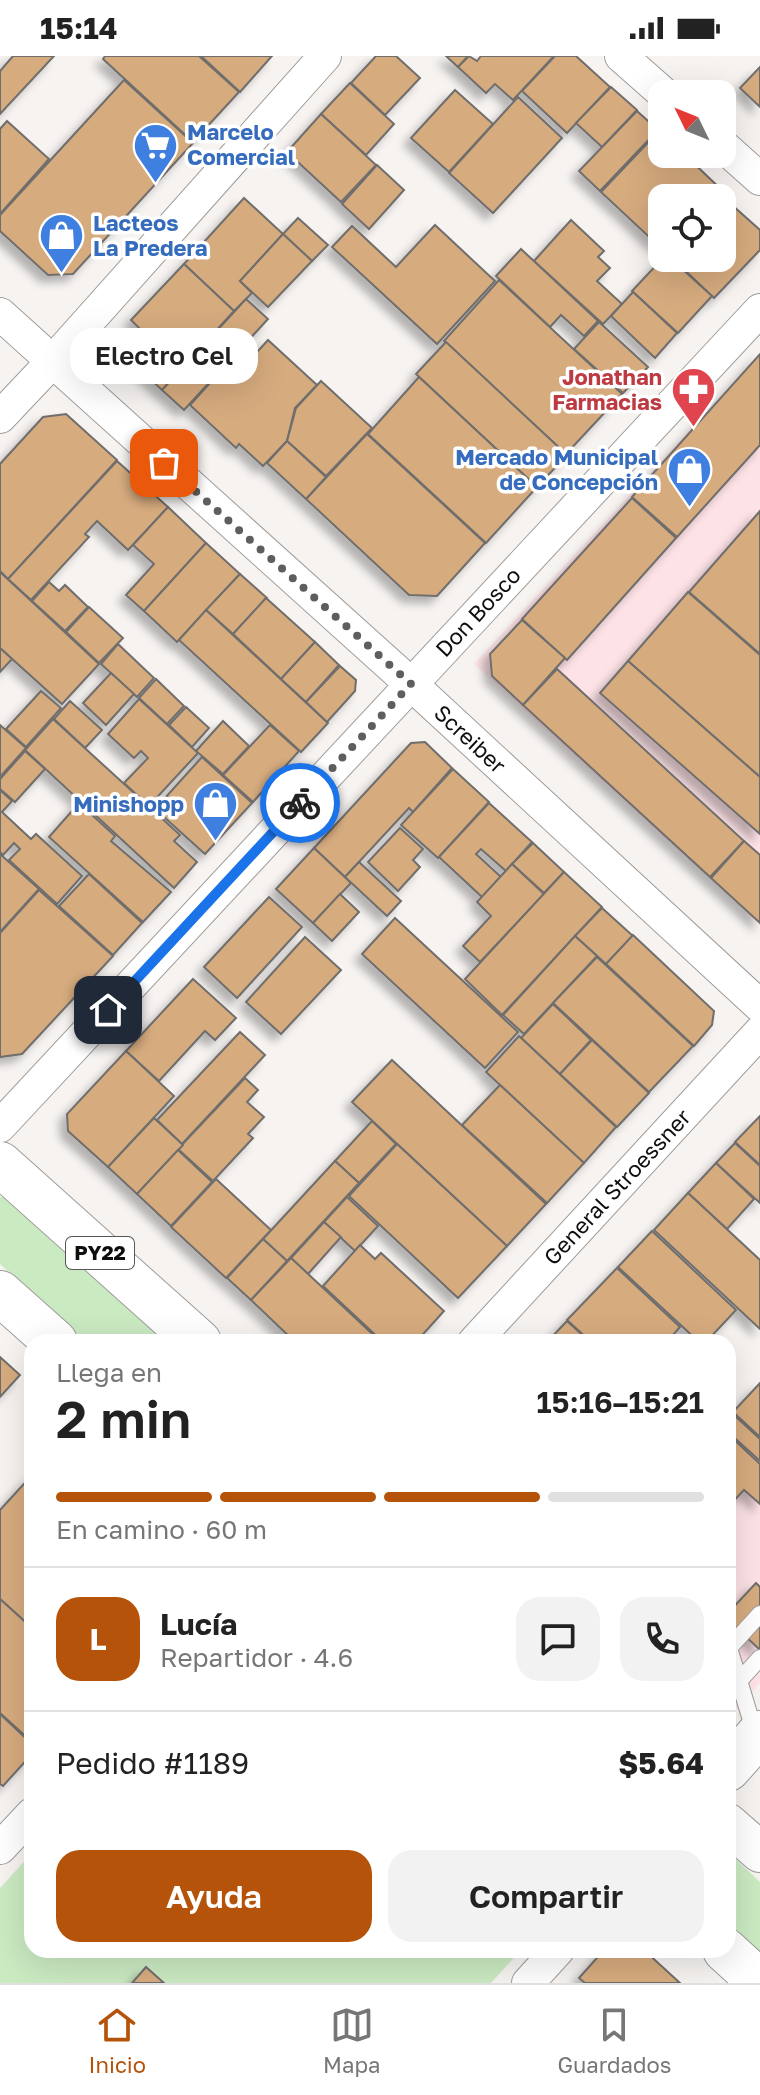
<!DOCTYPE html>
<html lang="es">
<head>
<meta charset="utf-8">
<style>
  body { margin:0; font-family:"Golos Text",sans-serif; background:#f2f2f2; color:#222; height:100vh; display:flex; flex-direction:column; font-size:30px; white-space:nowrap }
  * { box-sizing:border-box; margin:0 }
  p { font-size:26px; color:#767676 }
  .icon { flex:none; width:44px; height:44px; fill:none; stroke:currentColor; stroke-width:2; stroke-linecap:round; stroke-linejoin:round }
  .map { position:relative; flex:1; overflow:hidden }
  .details { position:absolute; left:24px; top:1278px; width:712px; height:624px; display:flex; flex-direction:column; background:#fff; border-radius:24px; box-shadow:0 8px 32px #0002 }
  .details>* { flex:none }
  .needle { width:52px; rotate:313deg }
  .controls { position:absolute; left:648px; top:24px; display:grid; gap:16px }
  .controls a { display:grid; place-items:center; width:88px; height:88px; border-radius:16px; background:#fff; box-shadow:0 8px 32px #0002; font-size:40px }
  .pin { position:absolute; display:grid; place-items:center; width:68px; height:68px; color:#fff; margin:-34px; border-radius:16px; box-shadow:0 4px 12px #0006 }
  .courier { position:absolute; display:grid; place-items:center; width:80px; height:80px; margin:-40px; border:6px solid #1a73e8; border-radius:50%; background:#fff; color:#222; box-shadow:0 2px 10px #0007 }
  .bubble { position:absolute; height:56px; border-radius:24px; background:#fff; box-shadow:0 8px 32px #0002; font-size:26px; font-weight:600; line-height:56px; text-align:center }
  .overview em { font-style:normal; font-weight:600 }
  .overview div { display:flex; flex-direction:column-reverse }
  .overview { display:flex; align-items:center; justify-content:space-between; height:136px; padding:0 32px }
  h1 { font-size:52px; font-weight:600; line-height:60px }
  .bar { display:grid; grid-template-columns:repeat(4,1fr); gap:12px 8px; align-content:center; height:96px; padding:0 32px }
  .bar i { height:10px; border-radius:6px; background:#e0e0e0 }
  .bar .active { background:#b45309 }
  .bar p { grid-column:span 4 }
  .line { display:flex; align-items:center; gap:20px; padding:0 32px; border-top:2px solid #e0e0e0 }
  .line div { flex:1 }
  .round { display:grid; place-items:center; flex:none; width:84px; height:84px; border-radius:24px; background:#f2f2f2 }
  .action { display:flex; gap:16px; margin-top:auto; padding:16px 32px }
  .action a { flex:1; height:92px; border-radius:24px; background:#b45309; color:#fff; font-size:32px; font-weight:600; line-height:92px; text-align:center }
  .action a+a { background:#f2f2f2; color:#222 }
  .status { display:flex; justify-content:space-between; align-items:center; height:56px; padding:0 40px; background:#fff; direction:ltr }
  .status svg { height:22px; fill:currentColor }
  .tab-bar { display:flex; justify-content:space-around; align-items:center; height:112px; border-top:2px solid #e0e0e0; background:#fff; font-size:22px; color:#767676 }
  .tab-bar a { display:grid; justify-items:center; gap:4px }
  .tab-bar .active { color:#b45309 }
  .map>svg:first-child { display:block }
</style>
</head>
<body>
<div class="status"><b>15:14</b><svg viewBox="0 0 49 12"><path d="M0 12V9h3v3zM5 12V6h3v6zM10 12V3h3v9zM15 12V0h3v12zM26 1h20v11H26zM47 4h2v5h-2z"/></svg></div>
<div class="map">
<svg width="760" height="1927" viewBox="0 0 760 1927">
  <defs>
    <filter id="shadow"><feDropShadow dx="-7" dy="7" stdDeviation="4" flood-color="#0004"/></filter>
  </defs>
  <rect width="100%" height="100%" fill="#f6f3f1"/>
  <g fill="#fde2e6">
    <polygon points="760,298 760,869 474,608"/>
    <polygon points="728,1376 760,1406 760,1627 728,1661"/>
  </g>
  <g fill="#caeac2">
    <polygon points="6,1140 165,1286 86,1286 0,1208 0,1141"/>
    <polygon points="32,1797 32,1894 521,1894 491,1927 0,1927 0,1832"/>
    <polygon points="734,1802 760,1826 760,1898 728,1869 728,1803"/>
  </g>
  <g fill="#d6ab7e" stroke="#706e6c" stroke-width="2" filter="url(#shadow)">
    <polygon points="13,0 54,0 0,58 0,15"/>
    <polygon points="105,0 199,0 239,36 193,86 103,3"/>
    <polygon points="201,0 272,0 240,36"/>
    <polygon points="376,0 396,0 420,22 385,59 351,27"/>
    <polygon points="446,0 468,0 458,11"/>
    <polygon points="469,0 477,5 481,0 554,0 513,44 495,28 486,37 458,11"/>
    <polygon points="555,0 576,0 610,31 567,77 522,35"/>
    <polygon points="760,11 760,51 740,32"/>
    <polygon points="124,24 193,87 73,218 48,219 0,175 0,159"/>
    <polygon points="350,27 394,68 366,99 321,58"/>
    <polygon points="611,31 637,54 602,91 576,67"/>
    <polygon points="455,34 493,68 449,116 411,82"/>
    <polygon points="518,41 562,82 493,157 449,117"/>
    <polygon points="637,55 658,74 600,135 579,115"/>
    <polygon points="321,58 376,109 341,146 287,96"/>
    <polygon points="7,65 49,103 0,158 0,73"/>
    <polygon points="659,75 662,78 662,98 684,98 726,138 721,142 662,142 662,193 601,136"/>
    <polygon points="377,109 404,134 369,173 342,148"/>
    <polygon points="723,141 760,174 760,194 714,242 672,202 722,202"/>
    <polygon points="244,142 283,178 240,225 252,237 234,255 184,208"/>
    <polygon points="298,162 328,189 312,205 283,178"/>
    <polygon points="571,164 604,195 598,201 610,212 597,225 622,248 603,268 534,205"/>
    <polygon points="435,169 495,225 437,288 332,191 352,170 396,211"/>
    <polygon points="283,178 312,205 268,251 240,225"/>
    <polygon points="521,193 598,265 584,280 561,259 550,271 496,220"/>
    <polygon points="663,202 670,202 712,240 678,277 632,235"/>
    <polygon points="184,208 234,255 162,334 121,296 141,274 131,264"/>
    <polygon points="499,224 622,338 566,398 444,285"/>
    <polygon points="633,236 677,277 655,302 611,260"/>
    <polygon points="246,243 268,263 184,354 162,334"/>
    <polygon points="599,266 648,311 623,337 574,293"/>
    <polygon points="268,284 317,329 295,352 287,385 263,410 239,388 236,392 190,349 228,307 238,317"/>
    <polygon points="446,286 567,399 537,431 416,318"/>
    <polygon points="760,298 760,389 677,481 632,441"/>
    <polygon points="419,321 537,431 486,487 368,378"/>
    <polygon points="321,325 372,372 326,420 287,385 296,352"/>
    <polygon points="66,358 117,404 8,523 0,515 0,408 43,361"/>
    <polygon points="367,378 485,487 437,540 409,539 306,443"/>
    <polygon points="287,385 326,421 306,443 267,407"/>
    <polygon points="117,405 168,451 128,494 97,465 85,478 89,481 31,544 8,523"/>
    <polygon points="632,442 676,482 567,604 522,563"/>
    <polygon points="168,451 206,487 144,555 126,539 154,508 133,489"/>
    <polygon points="760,455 760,598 689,536"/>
    <polygon points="206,487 240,518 177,586 144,555"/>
    <polygon points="0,516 99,608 62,648 0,592"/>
    <polygon points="240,518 267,542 233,578 206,554"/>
    <polygon points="49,526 59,535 65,529 88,551 65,575 32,545"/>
    <polygon points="688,536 760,599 760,721 628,605"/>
    <polygon points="266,542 315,586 281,623 233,578"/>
    <polygon points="89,551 123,582 99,607 66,576"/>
    <polygon points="206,554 328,667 301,696 179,584"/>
    <polygon points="522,564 565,602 523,649 492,620 490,598"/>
    <polygon points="315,586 339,609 306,646 281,623"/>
    <polygon points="118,588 154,622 137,641 101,608"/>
    <polygon points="0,592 12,603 0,616"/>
    <polygon points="628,605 760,721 760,778 600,637"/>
    <polygon points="340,610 356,624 355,635 327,666 306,646"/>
    <polygon points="557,613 744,785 710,821 523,649"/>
    <polygon points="111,617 134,638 106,669 83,647"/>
    <polygon points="156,623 184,650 167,668 139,642"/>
    <polygon points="41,635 61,652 26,691 6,673"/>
    <polygon points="139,643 198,697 149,750 124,727 148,702 141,695 134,702 108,678"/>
    <polygon points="70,645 102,674 85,692 54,663"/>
    <polygon points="186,651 209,672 192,691 169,669"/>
    <polygon points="53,663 180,779 174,785 197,806 174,832 25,694"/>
    <polygon points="223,665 249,690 223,718 196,695"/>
    <polygon points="0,669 26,692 0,721"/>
    <polygon points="270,669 299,695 253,746 223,719"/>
    <polygon points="425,686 452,712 413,756 409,752 345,821 314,792 411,687"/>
    <polygon points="25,695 45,713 15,746 0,733 0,723"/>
    <polygon points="202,701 252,747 205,798 155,753"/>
    <polygon points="453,713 489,746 438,802 401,769"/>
    <polygon points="0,734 12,745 2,756 31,783 36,778 82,820 57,848 9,804 20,793 14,787 3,799 0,796"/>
    <polygon points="79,747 115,780 111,785 171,836 143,866 49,781"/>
    <polygon points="489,747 532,786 506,815 481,793 476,798 501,821 482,841 439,801"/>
    <polygon points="400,772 423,793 413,804 420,811 398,835 368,806"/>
    <polygon points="744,785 760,799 760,867 711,822"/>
    <polygon points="533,787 564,816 544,837 512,808"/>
    <polygon points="314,792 351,827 313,867 276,833"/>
    <polygon points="0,798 39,833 0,876"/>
    <polygon points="359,806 401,845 387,860 345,821"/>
    <polygon points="512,808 544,838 480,906 463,890 491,860 477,846"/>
    <polygon points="564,816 602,851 502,959 465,923"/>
    <polygon points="89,818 142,867 113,899 59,850"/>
    <polygon points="39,834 113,900 22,998 0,1001 0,877"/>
    <polygon points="340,838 359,856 332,885 313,867"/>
    <polygon points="269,841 302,871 237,942 204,911"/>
    <polygon points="602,852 633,880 606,908 575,880"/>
    <polygon points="395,862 518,976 485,1012 362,898"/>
    <polygon points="633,879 714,955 712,969 694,990 606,908"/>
    <polygon points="575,880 597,900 524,978 503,959"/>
    <polygon points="305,881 341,914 281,978 246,946"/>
    <polygon points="597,901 693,990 649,1036 553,947"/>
    <polygon points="193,923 236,962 215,984 205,975 159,1025 126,995"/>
    <polygon points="553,948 591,984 560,1018 521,982"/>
    <polygon points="240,976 265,999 182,1088 157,1064"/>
    <polygon points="519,980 616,1071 584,1107 486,1016"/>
    <polygon points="592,984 649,1037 617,1071 560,1018"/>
    <polygon points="126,995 174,1040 108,1111 68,1075 67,1058"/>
    <polygon points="392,1004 546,1148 507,1190 352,1046"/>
    <polygon points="245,1022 258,1034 247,1046 264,1061 248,1078 253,1082 213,1125 178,1093"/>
    <polygon points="500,1029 584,1107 547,1147 462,1069"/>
    <polygon points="760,1060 760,1109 735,1086"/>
    <polygon points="154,1062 183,1089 137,1138 108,1111"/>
    <polygon points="372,1065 396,1088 359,1127 335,1105"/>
    <polygon points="735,1087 760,1110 760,1147 716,1107"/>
    <polygon points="397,1088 507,1190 458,1242 349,1140"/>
    <polygon points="178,1094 212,1126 171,1170 137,1138"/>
    <polygon points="335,1105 359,1127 287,1205 263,1183"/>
    <polygon points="716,1107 754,1143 727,1173 688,1137"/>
    <polygon points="216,1123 271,1174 226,1222 171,1171"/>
    <polygon points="688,1137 760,1204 760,1273 654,1174"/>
    <polygon points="347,1141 378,1170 355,1195 324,1166"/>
    <polygon points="324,1166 341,1181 308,1218 291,1202"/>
    <polygon points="652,1175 736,1254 706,1286 699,1286 618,1211"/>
    <polygon points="263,1183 287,1205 251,1244 227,1222"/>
    <polygon points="360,1189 375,1203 381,1197 444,1255 416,1286 383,1286 323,1230"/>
    <polygon points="291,1202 381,1286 295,1286 251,1244"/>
    <polygon points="617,1212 680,1271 667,1286 591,1286 567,1264"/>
    <polygon points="567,1265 590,1286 547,1286"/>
    <polygon points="0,1301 20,1319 0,1341"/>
    <polygon points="760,1327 760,1381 733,1356"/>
    <polygon points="734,1359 760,1383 760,1405 728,1376 728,1366"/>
    <polygon points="728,1378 760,1408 760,1448 744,1434 728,1451"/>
    <polygon points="32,1419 32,1572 0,1543 0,1454"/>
    <polygon points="756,1527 760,1531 760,1594 728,1564 728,1557"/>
    <polygon points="0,1543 32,1572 32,1686 0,1657"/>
    <polygon points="0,1658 32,1688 32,1698 3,1730 0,1728"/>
    <polygon points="604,1894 644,1894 680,1927 585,1927 579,1922"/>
    <polygon points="146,1911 164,1927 132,1927"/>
  </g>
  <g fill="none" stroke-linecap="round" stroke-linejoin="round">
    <defs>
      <g id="service">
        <polyline points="730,1623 739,1625 760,1602"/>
        <polyline points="755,1677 729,1592 760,1558"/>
      </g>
      <g id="minor">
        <polyline points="621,0 664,38"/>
        <polyline points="722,89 760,123"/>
        <polyline points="0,258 411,628 760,950"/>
        <polyline points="0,361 52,306 325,0"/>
        <polyline points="0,1070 760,254"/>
        <polyline points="474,1286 760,976"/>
        <polyline points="0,1792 32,1758"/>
        <polyline points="528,1927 558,1894"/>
      </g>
      <polyline id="tertiary" points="728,1768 760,1796"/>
      <g id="trunk">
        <polyline points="0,1108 199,1286"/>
        <polyline points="0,1237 55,1286"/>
        <polyline points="728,1713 760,1677"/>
        <polyline points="725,1894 760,1926"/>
      </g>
    </defs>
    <use href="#service" stroke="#9f9d9b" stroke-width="18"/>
    <use href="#minor" stroke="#9f9d9b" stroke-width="34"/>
    <use href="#tertiary" stroke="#9f9d9b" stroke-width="42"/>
    <use href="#trunk" stroke="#9f9d9b" stroke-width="46"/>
    <use href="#service" stroke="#fff" stroke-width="16"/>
    <use href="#minor" stroke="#fff" stroke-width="32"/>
    <use href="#tertiary" stroke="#fff" stroke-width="40"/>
    <use href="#trunk" stroke="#fff" stroke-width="44"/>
  </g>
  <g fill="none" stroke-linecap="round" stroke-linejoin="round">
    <polyline stroke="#5f5e5d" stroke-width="8" stroke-dasharray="0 14.4" points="164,407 411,628 300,747"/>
    <polyline stroke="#1a73e8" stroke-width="10" points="108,954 300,747"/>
  </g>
  <defs>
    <symbol id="supermarket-pin" viewBox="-11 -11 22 30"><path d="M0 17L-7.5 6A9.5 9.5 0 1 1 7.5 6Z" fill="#3f7fe0" stroke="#fff"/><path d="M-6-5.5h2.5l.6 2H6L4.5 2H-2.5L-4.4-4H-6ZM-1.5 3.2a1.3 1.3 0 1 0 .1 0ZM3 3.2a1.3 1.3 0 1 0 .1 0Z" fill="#fff"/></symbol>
    <symbol id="shop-pin" viewBox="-11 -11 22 30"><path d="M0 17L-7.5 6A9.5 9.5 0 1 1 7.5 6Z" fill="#3f7fe0" stroke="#fff"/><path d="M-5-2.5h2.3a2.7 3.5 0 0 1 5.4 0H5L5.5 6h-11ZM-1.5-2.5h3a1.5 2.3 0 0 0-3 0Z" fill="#fff"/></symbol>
    <symbol id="pharmacy-pin" viewBox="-11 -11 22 30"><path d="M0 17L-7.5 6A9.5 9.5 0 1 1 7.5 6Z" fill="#e0444e" stroke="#fff"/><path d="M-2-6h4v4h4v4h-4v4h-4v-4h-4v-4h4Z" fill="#fff"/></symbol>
  </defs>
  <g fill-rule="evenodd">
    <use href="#supermarket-pin" x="130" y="64" width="51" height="69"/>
    <use href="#shop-pin" x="36" y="154" width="51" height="69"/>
    <use href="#pharmacy-pin" x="668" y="308" width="51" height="69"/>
    <use href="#shop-pin" x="664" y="388" width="51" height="69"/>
    <use href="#shop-pin" x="190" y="722" width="51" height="69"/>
  </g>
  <g text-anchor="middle" stroke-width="7" stroke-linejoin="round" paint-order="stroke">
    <rect fill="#fff" stroke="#565656" stroke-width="2" x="66" y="1181" width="68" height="32" rx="6"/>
    <g font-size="20" font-weight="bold" fill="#0e0e0d">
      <text x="100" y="1204">PY22</text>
    </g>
    <g font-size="22" font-weight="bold" fill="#366cbe" stroke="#fff" text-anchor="start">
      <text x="187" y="84">Marcelo<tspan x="187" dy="25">Comercial</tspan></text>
      <text x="93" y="175">Lacteos<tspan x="93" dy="25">La Predera</tspan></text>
      <text x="658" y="409" text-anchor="end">Mercado Municipal<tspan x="658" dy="25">de Concepción</tspan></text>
      <text x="184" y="756" text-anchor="end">Minishopp</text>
    </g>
    <g font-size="22" font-weight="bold" fill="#be3a42" stroke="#fff" text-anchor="end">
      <text x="662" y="329">Jonathan<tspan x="662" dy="25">Farmacias</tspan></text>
    </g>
    <g font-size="22" fill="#0e0e0d" stroke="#fff">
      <text transform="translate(478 556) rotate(-47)" y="8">Don Bosco</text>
      <text transform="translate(470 683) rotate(43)" y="8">Screiber</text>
      <text transform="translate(617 1131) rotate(-47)" y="8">General Stroessner</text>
    </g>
  </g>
</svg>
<div class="controls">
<a><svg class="needle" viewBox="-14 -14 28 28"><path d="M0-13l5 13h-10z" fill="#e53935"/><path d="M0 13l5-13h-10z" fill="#767676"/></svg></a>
<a><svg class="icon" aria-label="locate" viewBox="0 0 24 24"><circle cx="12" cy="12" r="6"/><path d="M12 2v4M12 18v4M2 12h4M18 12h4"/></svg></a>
</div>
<div class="pin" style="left:164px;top:407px;background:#ea580c"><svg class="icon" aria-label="bag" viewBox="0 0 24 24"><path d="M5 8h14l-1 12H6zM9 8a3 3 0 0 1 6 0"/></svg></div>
<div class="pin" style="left:108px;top:954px;background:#1f2937"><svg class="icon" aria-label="home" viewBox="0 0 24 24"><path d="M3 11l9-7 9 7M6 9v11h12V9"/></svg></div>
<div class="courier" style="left:300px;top:747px"><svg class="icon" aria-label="bike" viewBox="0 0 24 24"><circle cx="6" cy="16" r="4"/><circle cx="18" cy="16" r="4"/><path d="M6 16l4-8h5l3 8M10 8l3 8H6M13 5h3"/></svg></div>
<div class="bubble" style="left:70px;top:272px;width:188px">Electro Cel</div>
<section class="details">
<div class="overview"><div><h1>2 min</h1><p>Llega en</p></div><em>15:16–15:21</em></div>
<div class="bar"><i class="active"></i><i class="active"></i><i class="active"></i><i></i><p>En camino · 60 m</p></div>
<div class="line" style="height:144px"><b class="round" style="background:#b45309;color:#fff">L</b><div><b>Lucía</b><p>Repartidor · 4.6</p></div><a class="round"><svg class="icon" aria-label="chat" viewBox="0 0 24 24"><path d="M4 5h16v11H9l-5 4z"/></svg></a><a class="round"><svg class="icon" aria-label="phone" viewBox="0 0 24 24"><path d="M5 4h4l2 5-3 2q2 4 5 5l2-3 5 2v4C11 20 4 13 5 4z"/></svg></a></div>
<div class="line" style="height:104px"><div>Pedido #1189</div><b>$5.64</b></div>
<div class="action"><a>Ayuda</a><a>Compartir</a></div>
</section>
</div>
<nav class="tab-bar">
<a class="active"><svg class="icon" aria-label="home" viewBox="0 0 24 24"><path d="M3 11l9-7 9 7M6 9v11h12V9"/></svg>Inicio</a>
<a><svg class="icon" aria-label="map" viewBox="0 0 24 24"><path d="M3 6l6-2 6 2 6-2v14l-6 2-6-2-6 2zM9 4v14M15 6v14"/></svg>Mapa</a>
<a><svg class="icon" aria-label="saved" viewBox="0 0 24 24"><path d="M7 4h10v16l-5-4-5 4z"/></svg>Guardados</a>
</nav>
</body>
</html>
